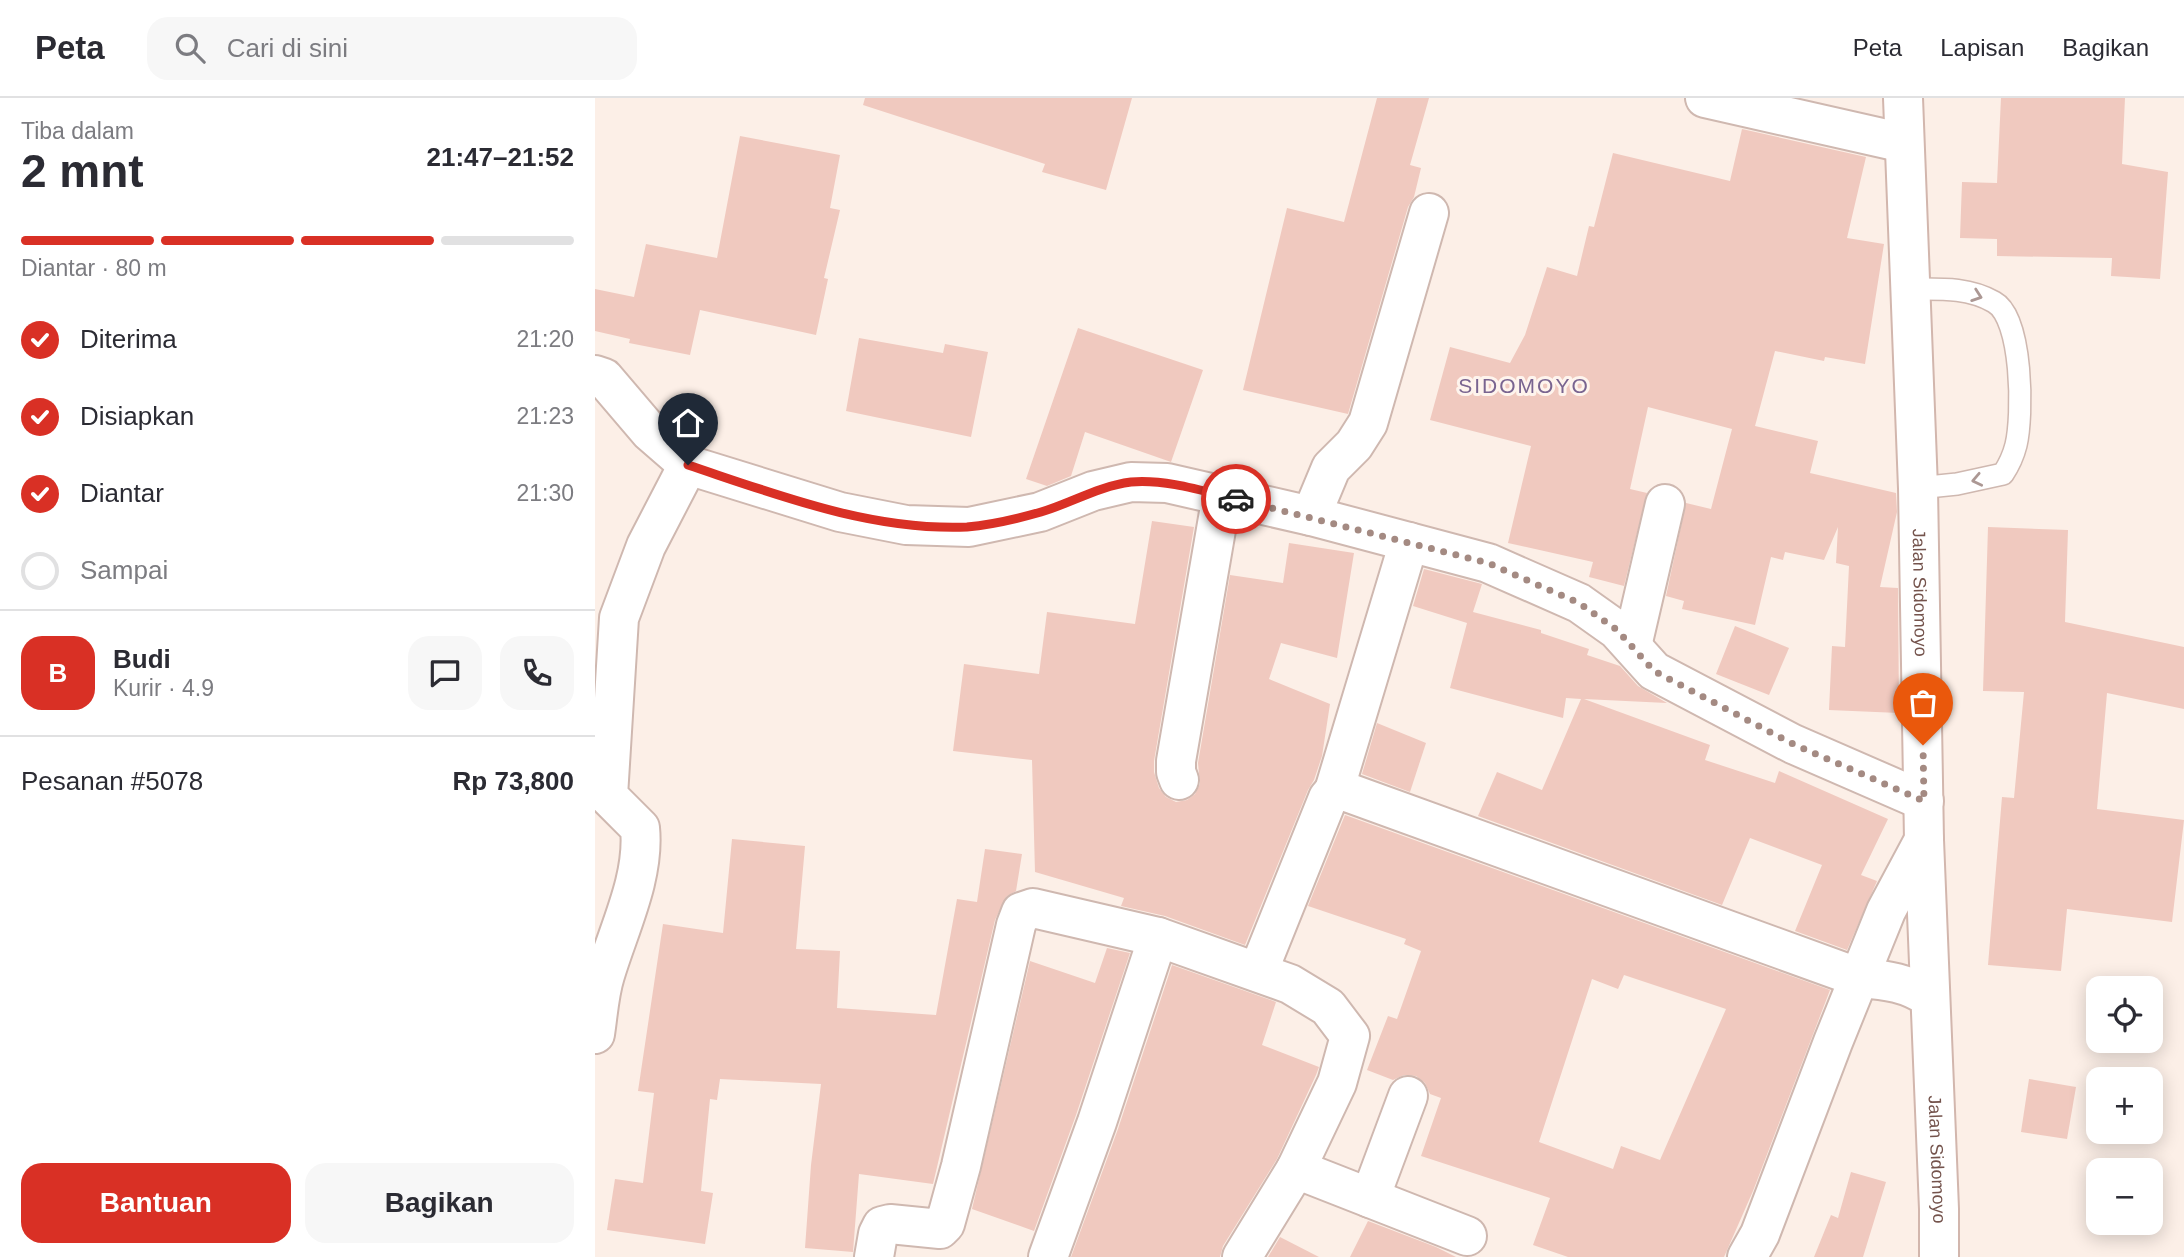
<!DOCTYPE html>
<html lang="id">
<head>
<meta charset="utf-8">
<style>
  body { margin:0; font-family:Arial,sans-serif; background:#f7f7f7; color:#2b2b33; height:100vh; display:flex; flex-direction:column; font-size:26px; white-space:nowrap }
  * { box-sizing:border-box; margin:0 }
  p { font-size:23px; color:#7c7c81 }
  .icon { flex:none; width:38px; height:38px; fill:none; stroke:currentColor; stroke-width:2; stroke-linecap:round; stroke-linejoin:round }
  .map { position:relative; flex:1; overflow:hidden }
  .panel { display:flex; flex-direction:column; background:#fff; width:595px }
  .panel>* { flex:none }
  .controls { position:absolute; left:1491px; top:878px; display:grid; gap:14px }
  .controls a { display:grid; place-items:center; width:77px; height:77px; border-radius:14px; background:#fff; box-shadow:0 4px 18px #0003; font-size:35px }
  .pin { position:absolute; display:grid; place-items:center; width:60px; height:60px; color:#fff; margin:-72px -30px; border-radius:50% 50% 50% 0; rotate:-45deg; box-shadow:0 0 7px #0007 }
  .pin .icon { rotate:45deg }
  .courier { position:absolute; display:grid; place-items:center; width:70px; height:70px; margin:-35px; border:5px solid #d93025; border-radius:50%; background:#fff; color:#222; box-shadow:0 2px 9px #0007 }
  .overview em { font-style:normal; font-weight:600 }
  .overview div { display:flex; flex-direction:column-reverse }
  .overview { display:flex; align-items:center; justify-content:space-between; height:119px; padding:0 21px }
  h1 { font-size:46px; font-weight:600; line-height:52px }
  .bar { display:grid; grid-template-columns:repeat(4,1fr); gap:10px 7px; align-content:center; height:84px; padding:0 21px }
  .bar i { height:9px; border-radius:5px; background:#e1e1e2 }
  .bar .current { background:#d93025 }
  .bar p { grid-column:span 4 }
  .line { display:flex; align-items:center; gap:18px; padding:0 21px; border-top:2px solid #e1e1e2 }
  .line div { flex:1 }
  .round { display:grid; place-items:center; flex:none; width:74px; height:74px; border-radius:21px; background:#f7f7f7 }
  ol { padding:0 21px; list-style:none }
  li { display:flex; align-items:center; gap:21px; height:77px }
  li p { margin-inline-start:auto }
  li .icon { padding:7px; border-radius:50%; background:#d93025; color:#fff; stroke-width:4 }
  li:last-child { color:#7c7c81 }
  li i { width:38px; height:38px; border:4px solid #e1e1e2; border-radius:50% }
  .action { display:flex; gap:14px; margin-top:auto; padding:14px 21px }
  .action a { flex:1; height:80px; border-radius:21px; background:#d93025; color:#fff; font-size:28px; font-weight:600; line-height:80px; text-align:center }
  .action a+a { background:#f7f7f7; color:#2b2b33 }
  header { display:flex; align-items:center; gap:42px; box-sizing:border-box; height:98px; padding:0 35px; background:#fff; border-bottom:2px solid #e1e1e2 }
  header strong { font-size:33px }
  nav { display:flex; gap:38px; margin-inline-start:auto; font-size:24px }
  .search { width:490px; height:63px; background:#f7f7f7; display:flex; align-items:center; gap:18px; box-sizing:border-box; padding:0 24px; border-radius:21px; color:#7c7c81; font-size:26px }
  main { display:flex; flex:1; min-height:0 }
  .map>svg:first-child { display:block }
</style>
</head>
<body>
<header>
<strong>Peta</strong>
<div class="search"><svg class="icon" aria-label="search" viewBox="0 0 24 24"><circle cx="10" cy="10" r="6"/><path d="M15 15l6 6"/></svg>Cari di sini</div>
<nav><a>Peta</a><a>Lapisan</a><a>Bagikan</a></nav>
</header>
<main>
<section class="panel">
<div class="overview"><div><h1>2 mnt</h1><p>Tiba dalam</p></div><em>21:47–21:52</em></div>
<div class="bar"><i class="current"></i><i class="current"></i><i class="current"></i><i></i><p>Diantar · 80 m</p></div>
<ol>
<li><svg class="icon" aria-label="check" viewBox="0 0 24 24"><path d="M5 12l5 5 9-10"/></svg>Diterima<p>21:20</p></li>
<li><svg class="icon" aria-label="check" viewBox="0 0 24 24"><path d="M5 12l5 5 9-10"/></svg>Disiapkan<p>21:23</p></li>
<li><svg class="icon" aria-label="check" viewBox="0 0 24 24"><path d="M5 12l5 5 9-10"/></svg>Diantar<p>21:30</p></li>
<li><i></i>Sampai</li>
</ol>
<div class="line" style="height:126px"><b class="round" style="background:#d93025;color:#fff">B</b><div><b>Budi</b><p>Kurir · 4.9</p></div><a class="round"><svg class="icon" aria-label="chat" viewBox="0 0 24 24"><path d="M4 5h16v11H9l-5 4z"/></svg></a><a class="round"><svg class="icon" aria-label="phone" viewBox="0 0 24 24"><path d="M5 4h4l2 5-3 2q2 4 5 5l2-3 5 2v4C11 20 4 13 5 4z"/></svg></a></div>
<div class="line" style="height:91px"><div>Pesanan #5078</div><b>Rp 73,800</b></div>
<div class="action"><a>Bantuan</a><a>Bagikan</a></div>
</section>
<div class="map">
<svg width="1589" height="1159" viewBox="0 0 1589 1159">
  <rect width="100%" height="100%" fill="#fcefe7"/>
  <g fill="#f0c9bf" fill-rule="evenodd">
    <polygon points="270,0 537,0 511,92 447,74 450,66 268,7"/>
    <polygon points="782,0 834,0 815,67 826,70 819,99 813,109 753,316 648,292 692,110 749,124"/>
    <polygon points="1406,0 1530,0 1527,66 1573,74 1565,181 1516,178 1517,160 1402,158 1402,141 1365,140 1367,84 1402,85"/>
    <polygon points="1147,31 1271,59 1252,140 1289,146 1270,266 1230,259 1229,263 1180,253 1160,328 1223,343 1215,375 1301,395 1302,414 1285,489 1303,490 1304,615 1234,612 1237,548 1250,549 1254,468 1241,465 1243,429 1229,462 1190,454 1188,462 1176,459 1160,527 1087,511 1089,503 1071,498 1091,405 1116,411 1137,331 1053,309 1035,391 1052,395 1029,488 994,479 998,464 913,445 936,348 835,322 855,249 915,265 930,237 952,169 982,178 994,128 999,129 1018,55 1135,83"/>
    <polygon points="145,38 245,57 235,110 245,112 229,180 233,181 221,237 105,212 95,257 34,245 35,241 0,233 0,191 39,199 51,146 122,160"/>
    <polygon points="483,230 608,272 576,364 490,334 476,378 452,388 431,381"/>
    <polygon points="264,240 348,255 350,246 393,254 376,339 251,313"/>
    <polygon points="557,423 599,429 559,663 559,674 564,690 571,699 581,704 592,702 600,696 605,686 603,665 635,477 688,485 694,445 759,455 742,560 686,545 674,581 735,606 727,658 719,682 713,692 650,847 570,818 526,808 529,800 440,774 437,662 358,653 369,566 444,576 452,514 540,526"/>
    <polygon points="1393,429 1473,432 1470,524 1589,549 1589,611 1512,595 1502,711 1589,722 1577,824 1472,811 1466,873 1393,867 1407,699 1419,700 1429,594 1388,593"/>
    <polygon points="829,471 887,486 878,514 946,532 946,535 994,551 992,557 1025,568 1043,588 1072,605 989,601 1115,647 1110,662 1180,685 1184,673 1293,721 1266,777 1282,783 1252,852 1200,833 1227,767 1155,740 1127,807 883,718 902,674 947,692 986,601 971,600 968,620 855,590 872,525 818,508"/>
    <polygon points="1140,528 1194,550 1174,597 1121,576"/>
    <polygon points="782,625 831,645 815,694 767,676"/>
    <path d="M750,717L1235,892L1158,1093L1129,1159H973L938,1147L955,1100L826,1058L846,1000L835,996L830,985L821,978L809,977L798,982L772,972L793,918L802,921L826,853L809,846L811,841L713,808ZM1029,877L1131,911L1065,1062L1026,1048L1018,1071L944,1044L997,881L1023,891Z"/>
    <polygon points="137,741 210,748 201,851 245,853 242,910 341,917 362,801 382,804 390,751 427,756 421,793 411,799 400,822 338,1086 264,1076 258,1154 210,1150 216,1067 226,986 125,981 122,1002 115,1001 106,1093 118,1095 110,1146 12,1132 20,1081 48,1085 59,995 43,993 68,826 128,835"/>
    <polygon points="512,850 535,855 481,1017 439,1133 377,1111 435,863 500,885"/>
    <polygon points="577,867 681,904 667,947 724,969 721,977 682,1061 628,1148 625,1159 476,1159 523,1031"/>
    <polygon points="1434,981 1481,989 1472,1041 1426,1034"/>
    <polygon points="1256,1074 1291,1084 1268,1159 1219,1159 1236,1117 1243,1120"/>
    <polygon points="773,1123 841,1149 861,1159 755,1159"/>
    <polygon points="685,1139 724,1159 673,1159"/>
  </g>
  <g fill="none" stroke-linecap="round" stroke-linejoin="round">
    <defs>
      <path id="service" d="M1315,191C1344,191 1373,189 1399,204C1428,220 1428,318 1421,347C1418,359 1414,367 1408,376L1362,386L1323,390"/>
      <g id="minor">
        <polyline points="1110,0 1309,45"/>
        <polyline points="0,277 9,280 55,334 93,367 245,414 311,427 374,429 445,414 498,393 536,384 572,385 716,418 893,465 984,505 1022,532 1059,573 1198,646 1329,703"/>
        <polyline points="716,418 736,370 759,347 773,325 834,115"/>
        <polyline points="1037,548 1070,406"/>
        <polyline points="584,682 581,674 581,663 627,397"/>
        <polyline points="739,693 814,444"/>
        <path d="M663,874L733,700L739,693L746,692L1265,880C1292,882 1313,885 1335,900"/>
        <path d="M0,936C3,917 4,896 10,877C24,830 50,779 45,730L13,698L24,520L51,448L93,367"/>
        <polyline points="701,1071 872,1138"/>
        <polyline points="775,1100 813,998"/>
        <polyline points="279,1159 283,1136 287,1128 295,1126 345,1131 350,1126 366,1068 421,827 426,814 438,810 563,839 695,886 733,909 755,938 742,985 701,1071 647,1159"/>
        <polyline points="453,1159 502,1024 563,839"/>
        <polyline points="1152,1159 1165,1136 1238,944 1291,813 1329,742"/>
      </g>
      <g id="secondary">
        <path id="s1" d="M1308,0L1323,390L1329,742L1344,1111V1159"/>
      </g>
    </defs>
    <use href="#service" stroke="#cfb8b0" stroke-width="24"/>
    <use href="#minor" stroke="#cfb8b0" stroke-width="42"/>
    <use href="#secondary" stroke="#d2b6ad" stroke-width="42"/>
    <use href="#service" stroke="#fff" stroke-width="21"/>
    <use href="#minor" stroke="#fff" stroke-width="38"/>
    <use href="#secondary" stroke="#fff" stroke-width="38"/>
  </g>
  <defs><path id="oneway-chevron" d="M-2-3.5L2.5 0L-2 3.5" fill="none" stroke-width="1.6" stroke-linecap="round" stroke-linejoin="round" transform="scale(1.75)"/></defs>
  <g stroke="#ac9894">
    <use href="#oneway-chevron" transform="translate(1382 198) rotate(19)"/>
    <use href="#oneway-chevron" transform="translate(1382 382) rotate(168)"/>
  </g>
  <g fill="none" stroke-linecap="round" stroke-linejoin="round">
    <polyline stroke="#a48a82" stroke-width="7" stroke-dasharray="0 12.6" points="641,401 893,465 984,505 1022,532 1059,573 1198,646 1329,703 1328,647"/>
    <path stroke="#d93025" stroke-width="9" d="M93,367C183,397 276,433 372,429C394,427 425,420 446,414C476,405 504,388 536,384C571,381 608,393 641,401"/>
  </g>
  <g text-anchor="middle" stroke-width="6" stroke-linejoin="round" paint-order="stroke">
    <g font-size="18" fill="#74534c" stroke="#fef4ed">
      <text dy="6" stroke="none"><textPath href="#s1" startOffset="495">Jalan Sidomoyo</textPath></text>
      <text dy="6" stroke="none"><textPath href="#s1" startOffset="1062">Jalan Sidomoyo</textPath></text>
    </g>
    <g font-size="21" letter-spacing="2" fill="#796490" stroke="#fef4ed">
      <text x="929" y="295">SIDOMOYO</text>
    </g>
  </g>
</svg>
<div class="controls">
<a><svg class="icon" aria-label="locate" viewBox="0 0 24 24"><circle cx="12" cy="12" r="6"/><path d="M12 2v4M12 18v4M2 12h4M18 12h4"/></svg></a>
<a>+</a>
<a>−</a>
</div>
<div class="pin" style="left:1328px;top:647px;background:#ea580c"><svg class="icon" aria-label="bag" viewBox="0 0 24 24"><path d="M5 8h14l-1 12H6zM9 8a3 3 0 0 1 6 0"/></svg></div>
<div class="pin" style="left:93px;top:367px;background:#1f2937"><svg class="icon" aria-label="home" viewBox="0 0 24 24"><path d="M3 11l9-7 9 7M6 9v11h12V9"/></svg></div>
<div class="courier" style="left:641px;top:401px"><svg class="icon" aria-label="car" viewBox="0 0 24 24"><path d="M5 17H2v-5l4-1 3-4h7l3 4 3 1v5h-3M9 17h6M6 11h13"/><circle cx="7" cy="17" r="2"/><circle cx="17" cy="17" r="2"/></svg></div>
</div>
</main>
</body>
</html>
